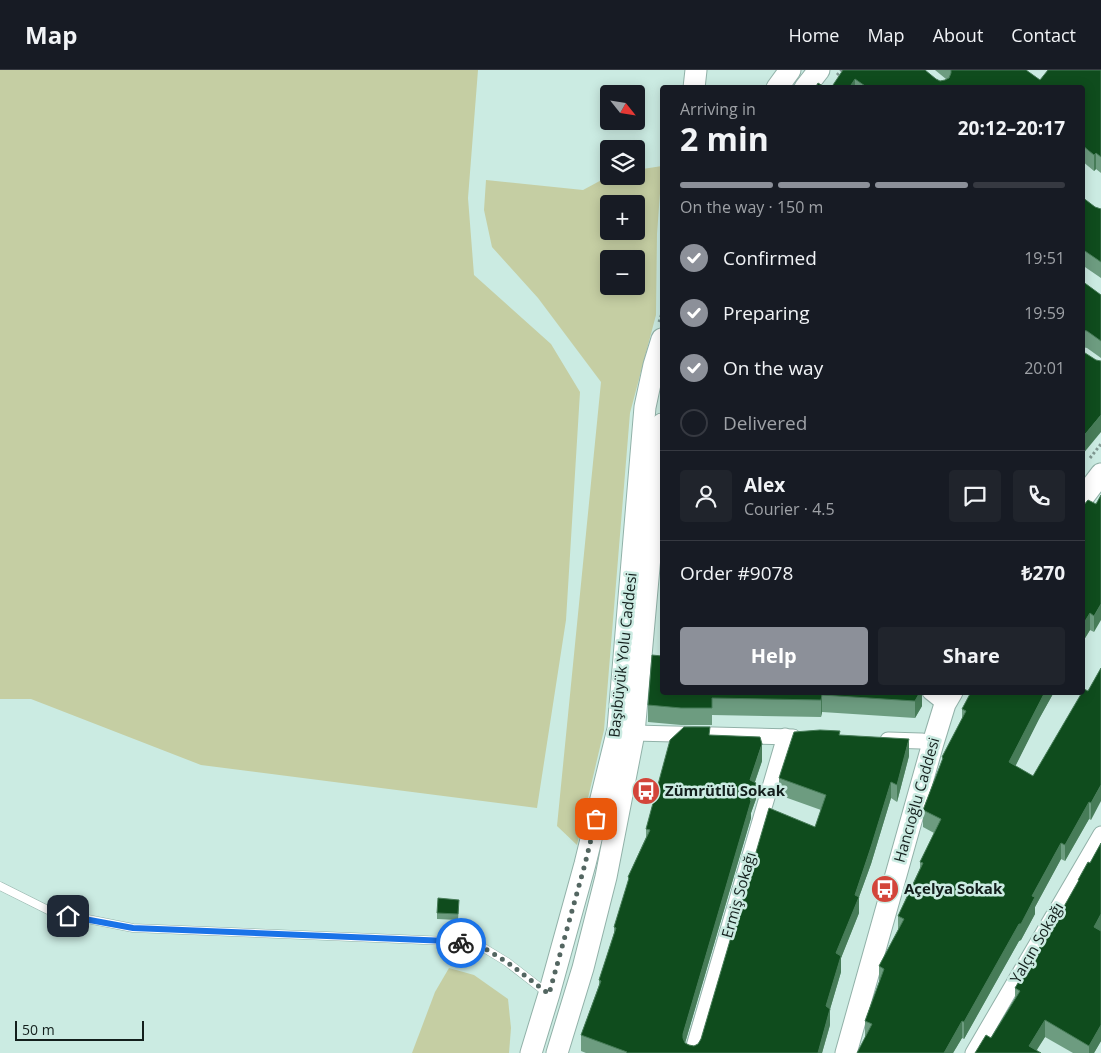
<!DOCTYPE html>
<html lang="en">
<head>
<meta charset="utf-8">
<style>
  body { margin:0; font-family:"Open Sans",sans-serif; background:#20242c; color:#f1f3f6; height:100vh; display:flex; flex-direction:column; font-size:19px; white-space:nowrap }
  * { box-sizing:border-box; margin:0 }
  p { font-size:16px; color:#9ea1a6 }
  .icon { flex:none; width:28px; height:28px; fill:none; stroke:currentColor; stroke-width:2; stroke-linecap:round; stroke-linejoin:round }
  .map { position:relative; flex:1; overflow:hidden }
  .drawer { position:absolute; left:660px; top:15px; width:425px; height:610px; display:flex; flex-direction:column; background:#171b24; border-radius:5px; box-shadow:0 2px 12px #0003 }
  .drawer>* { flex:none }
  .needle { width:32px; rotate:120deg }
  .controls { position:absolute; left:600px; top:15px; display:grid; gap:10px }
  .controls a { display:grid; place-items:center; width:45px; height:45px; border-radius:5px; background:#171b24; box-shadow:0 2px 12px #0003; font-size:25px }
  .scale { position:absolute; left:15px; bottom:12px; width:129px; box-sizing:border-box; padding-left:5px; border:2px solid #131f1c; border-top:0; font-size:14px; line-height:18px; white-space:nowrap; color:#131f1c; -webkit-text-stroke:4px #cbebe2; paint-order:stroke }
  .pin { position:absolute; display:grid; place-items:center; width:42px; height:42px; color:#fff; margin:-21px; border-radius:10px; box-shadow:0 2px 8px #0006 }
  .courier { position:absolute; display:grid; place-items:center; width:50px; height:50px; margin:-25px; border:4px solid #1a73e8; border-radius:50%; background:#fff; color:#222; box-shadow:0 1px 6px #0007 }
  .head em { font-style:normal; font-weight:700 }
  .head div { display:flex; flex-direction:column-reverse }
  .head { display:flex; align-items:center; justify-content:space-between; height:85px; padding:0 20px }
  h1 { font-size:32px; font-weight:700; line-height:38px }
  .bar { display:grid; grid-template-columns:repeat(4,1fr); gap:8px 5px; align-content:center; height:60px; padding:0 20px }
  .bar i { height:6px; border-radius:4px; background:#363941 }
  .bar .current { background:#8c9099 }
  .bar p { grid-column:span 4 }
  .line { display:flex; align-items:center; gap:12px; padding:0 20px; border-top:1px solid #363941 }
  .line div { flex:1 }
  .round { display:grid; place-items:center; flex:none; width:52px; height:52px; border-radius:5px; background:#20242c }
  ol { padding:0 20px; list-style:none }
  li { display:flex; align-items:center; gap:15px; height:55px }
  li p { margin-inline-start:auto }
  li .icon { padding:5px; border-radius:50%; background:#8c9099; color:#fff; stroke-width:4 }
  li:last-child { color:#9ea1a6 }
  li i { width:28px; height:28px; border:2px solid #363941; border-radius:50% }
  .action { display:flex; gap:10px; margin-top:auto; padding:10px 20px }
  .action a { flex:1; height:58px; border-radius:5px; background:#8c9099; color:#fff; font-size:20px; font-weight:700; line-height:58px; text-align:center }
  .action a+a { background:#20242c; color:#f1f3f6 }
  header { display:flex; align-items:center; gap:30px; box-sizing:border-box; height:70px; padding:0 25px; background:#171b24; border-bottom:1px solid #363941 }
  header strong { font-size:24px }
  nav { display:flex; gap:28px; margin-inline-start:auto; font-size:18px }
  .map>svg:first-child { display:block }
</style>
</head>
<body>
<header>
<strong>Map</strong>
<nav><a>Home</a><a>Map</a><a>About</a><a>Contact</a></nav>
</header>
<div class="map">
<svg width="1101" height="983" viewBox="0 0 1101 983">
  <rect width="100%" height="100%" fill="#cbebe2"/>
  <g fill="#c5cea3" fill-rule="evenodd">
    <polygon points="0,0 478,0 468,128 474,205 551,274 580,322 566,550 537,738 201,695 31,629 0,629"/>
    <path d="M662,96L657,164L656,245L630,343L604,660L577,775L557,756L601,312L538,228L492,177L484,140L486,110L583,120L609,106H636V100ZM609,134H636V161H609ZM609,189H636V216H609Z"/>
    <polygon points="449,898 474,905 508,929 511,958 509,983 412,983 435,922"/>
  </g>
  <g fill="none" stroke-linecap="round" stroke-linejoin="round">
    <defs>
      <polyline id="lane" points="0,816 52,842 133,858 448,871 484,878 507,892 547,923"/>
      <g id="street">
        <polyline points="930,622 945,634"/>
        <polyline points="634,663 793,667"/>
        <polyline points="888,670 921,671 933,673"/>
        <polyline points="692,983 785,666"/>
        <polyline points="973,983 1101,764"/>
      </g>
      <g id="secondary">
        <polyline points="694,18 696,0"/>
        <polyline points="777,18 790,0"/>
        <polyline points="805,18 819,0"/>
        <polyline points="1082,429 1101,404"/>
        <polyline points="531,983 549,924 585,794 618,659 645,337 654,295 662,269"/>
        <polyline points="557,983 583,898 606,807 634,663 662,354"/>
        <polyline points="846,983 933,673 945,634 952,622"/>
      </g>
    </defs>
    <use href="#lane" stroke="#91b1a8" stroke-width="9"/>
    <use href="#street" stroke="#91b1a8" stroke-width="17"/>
    <use href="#secondary" stroke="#91b1a8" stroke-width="23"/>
    <g stroke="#7f9790" stroke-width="3" stroke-dasharray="2.5 2.5" stroke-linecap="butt">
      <polyline points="837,5 842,0"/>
      <polyline points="659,252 662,243"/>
      <polyline points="1090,388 1101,374"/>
    </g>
    <use href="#lane" stroke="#fff" stroke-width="8"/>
    <use href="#street" stroke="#fff" stroke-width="15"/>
    <use href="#secondary" stroke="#fff" stroke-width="21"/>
  </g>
  <g fill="#6d9c80">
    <polygon points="843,0 936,9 940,11 945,10 946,9 935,0 1026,0 1040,10 1101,0 1101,103 1096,99 1094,101 1082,91 1082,18 831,18"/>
    <polygon points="1082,127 1095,137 1101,139 1101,208 1082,195"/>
    <polygon points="1082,211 1101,225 1101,288 1087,278 1082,277"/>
    <polygon points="1096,434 1094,562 1090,560 1082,573"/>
    <polygon points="662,586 922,622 922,636 915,648 822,642 821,647 712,645 712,655 681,655 648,652 648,635"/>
    <polygon points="1101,598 1091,750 1089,749 1065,791 1061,789 1035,837 1035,844 1021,870 1019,871 964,969 962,968 953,983 857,983 865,968 865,951 879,912 879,896 898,860 898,846 920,798 920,792 934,763 923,757 923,740 942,690 942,687 962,649 962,639 971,622 1054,622 1039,649 1015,696 1033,706 1088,621"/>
    <polygon points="710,665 762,691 755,712 756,729 751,743 751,748 685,973 689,975 694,976 698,974 701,969 815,757 821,740 779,725 779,708 840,665 909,686 897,732 891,728 871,794 859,827 859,843 841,888 841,902 830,939 830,955 822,983 586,983 581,981 581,965 599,915 599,910 614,863 614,857 628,815 628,807 646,767 646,759"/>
    <polygon points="1101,773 1101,971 1094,983 1073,983 1045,967 1036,980 991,968 1015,928 1015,918 1058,847 1078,813 1078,810 1090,793"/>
    <polygon points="459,836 458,850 437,849 437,843"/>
  </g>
  <g fill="#477c58">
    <polygon points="855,9 855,18 849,18"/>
    <polygon points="1096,83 1096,99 1094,101 1094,85"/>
    <polygon points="1101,345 1101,362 1082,385 1082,368"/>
    <polygon points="1101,534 1101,550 1094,562 1094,546"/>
    <polygon points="1090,543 1090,560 1082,573 1082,556"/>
    <polygon points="920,622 922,622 922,636 915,648 915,631"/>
    <polygon points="1045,622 1054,622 1039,649 1009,709 1009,692"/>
    <polygon points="822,625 822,642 821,647 821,630"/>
    <polygon points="909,669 909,686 897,732 897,715"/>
    <polygon points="762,674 762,691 750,726 750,710"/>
    <polygon points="891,712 891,728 871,794 859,827 859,843 841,888 841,902 826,953 826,936 836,883"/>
    <polygon points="756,713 756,729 751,743 751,748 683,980 683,964 750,730"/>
    <polygon points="1101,715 1101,731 1091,750 1091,733"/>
    <polygon points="1089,732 1089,749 1065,791 1065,775"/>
    <polygon points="1061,773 1061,789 1035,837 1035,844 1021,870 1019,871 964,969 964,952"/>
    <polygon points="1101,844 1101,861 1094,873 1094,857"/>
    <polygon points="830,939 830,955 822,983 818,983"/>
    <polygon points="1045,950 1045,967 1035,983 1029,976"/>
    <polygon points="962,951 962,968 953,983 944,983"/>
    <polygon points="1101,955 1101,971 1094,983 1089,983 1089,976"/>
  </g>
  <g fill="#0f4c1d" stroke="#477c58">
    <polygon points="843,0 925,0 936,9 940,11 945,10 949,8 951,3 951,0 1026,0 1040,10 1048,0 1101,0 1101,87 1096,83 1094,85 1082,75 1082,18 868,18 855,9 849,18 831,18"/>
    <polygon points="818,13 826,18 815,18"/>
    <polygon points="1082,127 1095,137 1101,139 1101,192 1082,179"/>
    <polygon points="1082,211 1101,225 1101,271 1087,261 1082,260"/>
    <polygon points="1082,281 1096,290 1101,291 1101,345 1082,368"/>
    <polygon points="1101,425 1101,534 1094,546 1090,543 1082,556 1082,437 1088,430 1096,434"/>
    <polygon points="662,581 662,622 920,622 915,631 822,625 821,630 712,628 712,638 681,638 648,635 652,585 662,586"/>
    <polygon points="1101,598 1101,715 1091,733 1089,732 1065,775 1061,773 1032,826 1035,827 1021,854 1019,854 964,952 962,951 944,983 857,983 872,954 865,951 884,899 879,896 904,849 898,846 923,793 920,792 941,749 923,740 943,688 942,687 966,641 962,639 971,622 1045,622 1009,692 1033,706 1084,619 1088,621"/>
    <polygon points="684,657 710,657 709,665 760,667 762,674 750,710 756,713 750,730 751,731 683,964 683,968 685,973 689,975 694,976 698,974 701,969 769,738 815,757 826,725 779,708 794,662 820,660 840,661 839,665 909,669 897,715 891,712 871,777 855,825 859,827 836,883 841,886 826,936 830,939 818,983 626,983 627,982 581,965 601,911 599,910 616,858 614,857 629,808 628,807 650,760 646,759 670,670"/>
    <polygon points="1101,773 1101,844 1094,857 1101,861 1101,955 1089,976 1045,950 1029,976 1041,983 975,983 986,965 991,968 1020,921 1015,918 1058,847 1079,810 1078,810 1088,792 1090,793"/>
    <polygon points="438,828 459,830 458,844 437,843"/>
  </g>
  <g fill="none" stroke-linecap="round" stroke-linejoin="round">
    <polyline stroke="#536661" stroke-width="5" stroke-dasharray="0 9" points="461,873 484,878 507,892 549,924 585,794 596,749"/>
    <polyline stroke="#1a73e8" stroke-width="6" points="68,846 133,858 448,871 461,873"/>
  </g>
  <defs>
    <symbol id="bus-disc" viewBox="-11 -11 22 22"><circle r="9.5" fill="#d3453a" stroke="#cbebe2"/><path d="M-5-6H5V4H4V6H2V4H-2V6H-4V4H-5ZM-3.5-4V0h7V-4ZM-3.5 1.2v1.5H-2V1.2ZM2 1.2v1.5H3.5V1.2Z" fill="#fff"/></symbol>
  </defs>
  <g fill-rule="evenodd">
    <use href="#bus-disc" x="630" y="705" width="32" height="32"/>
    <use href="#bus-disc" x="869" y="803" width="32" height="32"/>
  </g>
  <g text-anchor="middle" stroke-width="5" stroke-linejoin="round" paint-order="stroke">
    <g font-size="15" fill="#131f1c" stroke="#cbebe2">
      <text transform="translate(623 585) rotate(-84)" y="5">Başıbüyük Yolu Caddesi</text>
      <text transform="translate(917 730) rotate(-74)" y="5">Hancıoğlu Caddesi</text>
      <text transform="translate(739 825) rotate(-74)" y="5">Ermiş Sokağı</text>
      <text transform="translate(1037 873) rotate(-60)" y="5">Yalçın Sokağı</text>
    </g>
    <g font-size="15" font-weight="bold" fill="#131f1c" stroke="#cbebe2" text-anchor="start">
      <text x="665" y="726">Zümrütlü Sokak</text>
      <text x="904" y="824">Açelya Sokak</text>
    </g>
  </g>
</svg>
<div class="controls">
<a><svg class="needle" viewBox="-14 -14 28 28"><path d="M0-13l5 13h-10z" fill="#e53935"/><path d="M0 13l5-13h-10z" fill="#9ea1a6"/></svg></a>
<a><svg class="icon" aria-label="layers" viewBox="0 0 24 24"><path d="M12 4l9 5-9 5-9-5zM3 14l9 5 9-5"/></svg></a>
<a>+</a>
<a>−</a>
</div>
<div class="scale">50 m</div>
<div class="pin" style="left:596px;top:749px;background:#ea580c"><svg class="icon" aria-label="bag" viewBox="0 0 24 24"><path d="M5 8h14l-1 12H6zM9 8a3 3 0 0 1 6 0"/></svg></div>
<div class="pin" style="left:68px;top:846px;background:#1f2937"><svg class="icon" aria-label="home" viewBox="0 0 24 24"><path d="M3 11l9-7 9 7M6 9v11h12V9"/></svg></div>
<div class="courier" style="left:461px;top:873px"><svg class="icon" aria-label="bike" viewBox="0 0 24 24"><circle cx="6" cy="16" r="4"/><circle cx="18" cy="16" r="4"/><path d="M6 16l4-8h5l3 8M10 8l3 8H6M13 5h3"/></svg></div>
<section class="drawer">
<div class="head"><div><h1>2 min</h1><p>Arriving in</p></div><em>20:12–20:17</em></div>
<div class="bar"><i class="current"></i><i class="current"></i><i class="current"></i><i></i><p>On the way · 150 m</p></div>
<ol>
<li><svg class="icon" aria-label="check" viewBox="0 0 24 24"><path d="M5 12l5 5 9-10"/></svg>Confirmed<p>19:51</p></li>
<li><svg class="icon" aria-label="check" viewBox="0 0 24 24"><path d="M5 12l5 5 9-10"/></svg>Preparing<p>19:59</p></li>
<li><svg class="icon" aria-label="check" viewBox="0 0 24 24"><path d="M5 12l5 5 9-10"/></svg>On the way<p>20:01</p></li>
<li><i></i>Delivered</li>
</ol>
<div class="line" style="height:90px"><a class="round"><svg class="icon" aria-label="person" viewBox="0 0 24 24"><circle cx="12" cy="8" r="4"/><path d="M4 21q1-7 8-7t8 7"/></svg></a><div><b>Alex</b><p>Courier · 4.5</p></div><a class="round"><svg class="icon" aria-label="chat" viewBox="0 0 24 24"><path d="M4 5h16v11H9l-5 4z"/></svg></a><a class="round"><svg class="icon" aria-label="phone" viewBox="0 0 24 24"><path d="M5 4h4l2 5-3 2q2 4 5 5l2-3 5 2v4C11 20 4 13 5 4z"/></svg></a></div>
<div class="line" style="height:65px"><div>Order #9078</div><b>₺270</b></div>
<div class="action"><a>Help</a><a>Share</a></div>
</section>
</div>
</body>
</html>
